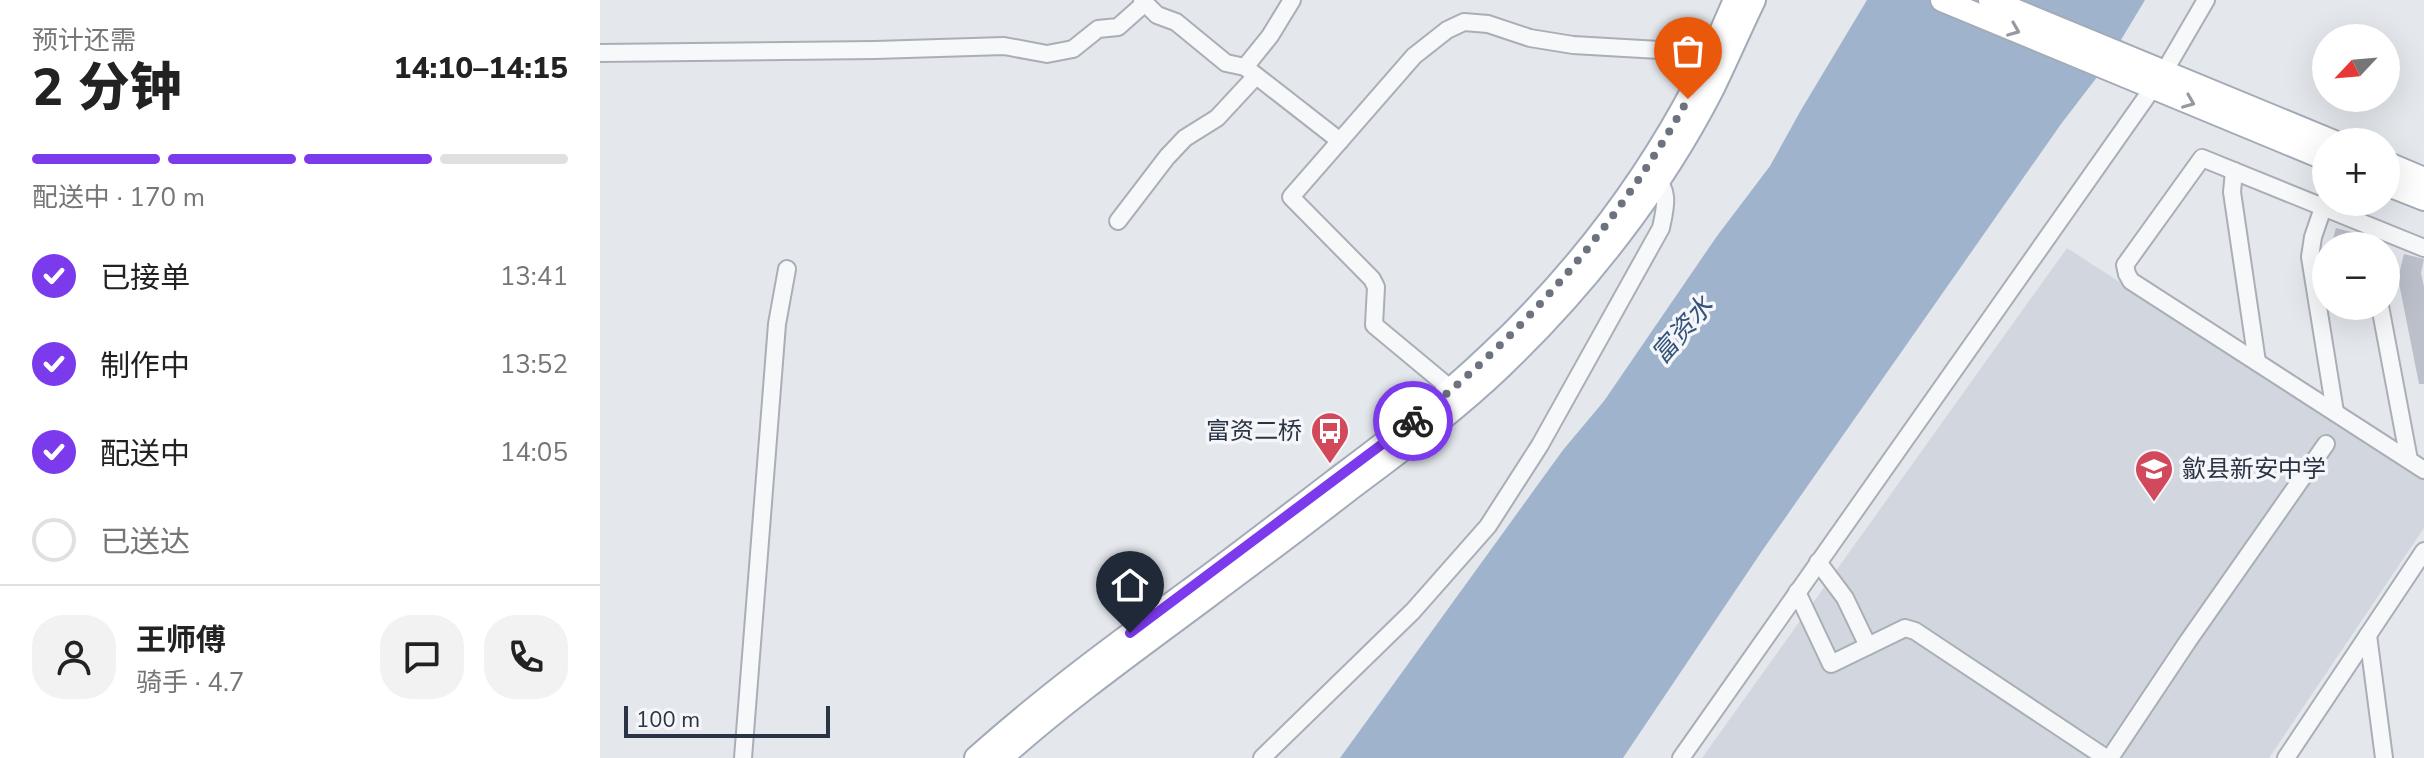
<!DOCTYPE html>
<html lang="zh">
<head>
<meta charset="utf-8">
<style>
  body { margin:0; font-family:"Nunito Sans","Noto Sans SC",sans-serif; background:#f2f2f2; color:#222; height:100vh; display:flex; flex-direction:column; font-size:30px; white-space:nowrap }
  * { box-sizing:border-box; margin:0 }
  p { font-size:26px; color:#767676 }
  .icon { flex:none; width:44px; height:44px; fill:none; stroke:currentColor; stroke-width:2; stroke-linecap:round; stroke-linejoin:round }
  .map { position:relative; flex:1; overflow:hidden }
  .details { display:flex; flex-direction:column; background:#fff; width:600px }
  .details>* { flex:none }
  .needle { width:52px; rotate:244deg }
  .controls { position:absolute; left:1712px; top:24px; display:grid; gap:16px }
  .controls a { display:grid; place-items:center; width:88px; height:88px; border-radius:50%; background:#fff; box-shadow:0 8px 32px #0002; font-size:40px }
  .scale { position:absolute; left:24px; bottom:20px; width:206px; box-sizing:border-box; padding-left:8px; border:4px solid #2b3445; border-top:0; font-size:22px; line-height:28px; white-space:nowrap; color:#2b3445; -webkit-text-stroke:6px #f4f6f9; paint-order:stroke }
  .pin { position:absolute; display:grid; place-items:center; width:68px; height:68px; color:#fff; margin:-82px -34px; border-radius:50% 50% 50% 0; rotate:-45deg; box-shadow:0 0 8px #0007 }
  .pin .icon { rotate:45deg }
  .courier { position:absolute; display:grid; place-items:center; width:80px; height:80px; margin:-40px; border:6px solid #7c3aed; border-radius:50%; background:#fff; color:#222; box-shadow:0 2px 10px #0007 }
  .overview em { font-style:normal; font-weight:800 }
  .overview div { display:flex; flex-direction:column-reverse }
  .overview { display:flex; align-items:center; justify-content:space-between; height:136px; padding:0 32px }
  h1 { font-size:52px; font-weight:800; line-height:60px }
  .bar { display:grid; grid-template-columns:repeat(4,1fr); gap:12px 8px; align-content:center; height:96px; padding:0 32px }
  .bar i { height:10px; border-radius:6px; background:#e0e0e0 }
  .bar .selected { background:#7c3aed }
  .bar p { grid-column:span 4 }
  .line { display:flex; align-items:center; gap:20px; padding:0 32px; border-top:2px solid #e0e0e0 }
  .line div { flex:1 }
  .round { display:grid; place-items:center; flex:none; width:84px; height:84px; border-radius:32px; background:#f2f2f2 }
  ol { padding:0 32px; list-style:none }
  li { display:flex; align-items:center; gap:24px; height:88px }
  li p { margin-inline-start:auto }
  li .icon { padding:8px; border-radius:50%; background:#7c3aed; color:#fff; stroke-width:4 }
  li:last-child { color:#767676 }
  li i { width:44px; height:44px; border:4px solid #e0e0e0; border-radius:50% }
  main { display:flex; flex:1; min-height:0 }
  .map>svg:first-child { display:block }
</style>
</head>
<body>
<main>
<section class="details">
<div class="overview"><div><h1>2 分钟</h1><p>预计还需</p></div><em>14:10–14:15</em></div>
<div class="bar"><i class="selected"></i><i class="selected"></i><i class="selected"></i><i></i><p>配送中 · 170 m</p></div>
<ol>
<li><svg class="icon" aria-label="check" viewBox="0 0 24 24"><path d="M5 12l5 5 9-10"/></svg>已接单<p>13:41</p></li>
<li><svg class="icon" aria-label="check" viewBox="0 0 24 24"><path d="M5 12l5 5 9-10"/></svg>制作中<p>13:52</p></li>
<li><svg class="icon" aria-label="check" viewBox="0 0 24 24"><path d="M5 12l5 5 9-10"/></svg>配送中<p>14:05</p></li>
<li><i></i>已送达</li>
</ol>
<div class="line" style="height:144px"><a class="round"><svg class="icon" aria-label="person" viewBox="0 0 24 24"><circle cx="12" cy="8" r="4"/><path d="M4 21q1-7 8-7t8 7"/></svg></a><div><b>王师傅</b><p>骑手 · 4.7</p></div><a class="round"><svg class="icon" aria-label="chat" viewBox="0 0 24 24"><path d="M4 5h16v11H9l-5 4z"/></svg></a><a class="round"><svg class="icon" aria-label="phone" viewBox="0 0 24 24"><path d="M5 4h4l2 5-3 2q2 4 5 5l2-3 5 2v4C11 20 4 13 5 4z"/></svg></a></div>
</section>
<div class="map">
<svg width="1824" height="758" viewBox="0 0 1824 758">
  <rect width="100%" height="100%" fill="#e4e7ec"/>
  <polygon fill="#d2d6de" points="1467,248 1824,479 1824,528 1669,758 1102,758"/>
  <polygon fill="#9fb4cc" points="1267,0 1545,0 1504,68 1461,124 1162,551 1023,758 740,758 963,450 1004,401 1117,236 1170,166 1201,110"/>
  <g fill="#bbc0ca">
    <polygon points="1736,228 1759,234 1758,246 1731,246"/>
    <polygon points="1804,254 1824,259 1821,273 1824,287 1824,384 1819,384 1798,278"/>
  </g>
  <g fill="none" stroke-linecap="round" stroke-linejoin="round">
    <defs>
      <g id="minor">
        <polyline points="542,0 557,15 576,22 626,63 645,67 740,141"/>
        <polyline points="0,53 275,50 404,46 447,54 473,49 498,29 518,27 545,3"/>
        <polyline points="645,67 670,36 692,0"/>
        <polyline points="1634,171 1632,192 1657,362"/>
        <polyline points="1726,199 1713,237 1710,257 1735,412"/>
        <polyline points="518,221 567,157 585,138 617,118 656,76"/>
        <polyline points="1824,248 1602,158 1525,265 1527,274 1531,281 1824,470"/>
        <polyline points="1780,306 1809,460"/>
        <polyline points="851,389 774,325 776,287 772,279 691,197 814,56 847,30 864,22 888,24 930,38 973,45 1111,53"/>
        <polyline points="1218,562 1245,598 1268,646"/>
        <polyline points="1197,592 1231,664 1305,628 1315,631 1506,758"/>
        <polyline points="1768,635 1784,758"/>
        <polyline points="143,758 177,324 187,269"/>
        <path d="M662,758L813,611L888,526L940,445L1061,228C1065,208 1071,190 1053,176"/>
        <polyline points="1081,758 1564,72 1606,0"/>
        <polyline points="1510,758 1588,641 1726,444"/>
        <polyline points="1686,758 1824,551"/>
      </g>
      <g id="major">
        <polyline points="1342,0 1726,159"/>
        <polyline points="1390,0 1734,142"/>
        <polyline points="1786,163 1824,179"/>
        <polyline points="1786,184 1824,199"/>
        <path d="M376,758C445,696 519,642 594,587C642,552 688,516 734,481C787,441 841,401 889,355C972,277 1044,184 1097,82C1111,56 1123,27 1135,0"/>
        <path d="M401,758C466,700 536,650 606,598C653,563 700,528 746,492C799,452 853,413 901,367C984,288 1061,190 1113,88C1127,59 1140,29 1154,0"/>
      </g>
    </defs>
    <use href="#minor" stroke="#a9aeb7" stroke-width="20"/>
    <use href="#major" stroke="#a3abb8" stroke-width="26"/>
    <use href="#minor" stroke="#f7f8fa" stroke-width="16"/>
    <use href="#major" stroke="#fff" stroke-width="22"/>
  </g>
  <defs><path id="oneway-chevron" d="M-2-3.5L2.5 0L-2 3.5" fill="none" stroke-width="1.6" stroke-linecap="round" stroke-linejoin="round" transform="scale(2)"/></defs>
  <g stroke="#959aa2">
    <use href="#oneway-chevron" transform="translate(1414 30) rotate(22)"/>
    <use href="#oneway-chevron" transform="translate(1589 102) rotate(22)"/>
  </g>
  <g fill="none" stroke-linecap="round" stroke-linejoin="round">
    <path stroke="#6c737f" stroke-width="8" stroke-dasharray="0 14.4" d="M813,421C925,334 1019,223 1088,99"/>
    <polyline stroke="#7c3aed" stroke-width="10" points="530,633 813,421"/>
  </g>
  <defs>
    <symbol id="bus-pin" viewBox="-11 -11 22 30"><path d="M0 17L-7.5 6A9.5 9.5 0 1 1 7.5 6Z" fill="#d1495b" stroke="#f4f6f9"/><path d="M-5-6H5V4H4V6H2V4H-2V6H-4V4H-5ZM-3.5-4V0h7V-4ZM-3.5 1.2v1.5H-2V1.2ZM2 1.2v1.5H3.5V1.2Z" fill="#fff"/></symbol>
    <symbol id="school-pin" viewBox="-11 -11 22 30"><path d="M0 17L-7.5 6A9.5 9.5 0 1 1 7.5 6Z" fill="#d1495b" stroke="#f4f6f9"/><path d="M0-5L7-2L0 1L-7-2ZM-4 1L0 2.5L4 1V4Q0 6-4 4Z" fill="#fff"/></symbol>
  </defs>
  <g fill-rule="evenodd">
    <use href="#bus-pin" x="708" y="409" width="44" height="60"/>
    <use href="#school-pin" x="1532" y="447" width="44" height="60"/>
  </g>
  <g text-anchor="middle" stroke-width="7" stroke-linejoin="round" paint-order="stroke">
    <g font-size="24" fill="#2b3445" stroke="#f4f6f9" text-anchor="end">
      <text x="702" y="439">富资二桥</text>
      <text x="1582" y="477" text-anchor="start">歙县新安中学</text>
    </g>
    <g font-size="26" font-style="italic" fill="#34527a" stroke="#f4f6f9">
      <text transform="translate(1082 330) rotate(-49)" y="9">富资水</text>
    </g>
  </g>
</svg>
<div class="controls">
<a><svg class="needle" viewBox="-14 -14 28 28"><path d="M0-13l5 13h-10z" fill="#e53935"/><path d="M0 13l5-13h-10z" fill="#767676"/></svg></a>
<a>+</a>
<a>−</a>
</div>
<div class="scale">100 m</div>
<div class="pin" style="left:1088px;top:99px;background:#ea580c"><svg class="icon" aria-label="bag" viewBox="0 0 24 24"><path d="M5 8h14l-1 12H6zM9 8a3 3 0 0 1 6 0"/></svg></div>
<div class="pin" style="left:530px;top:633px;background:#1f2937"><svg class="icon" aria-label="home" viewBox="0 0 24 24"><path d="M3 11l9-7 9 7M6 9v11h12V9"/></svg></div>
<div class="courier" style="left:813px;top:421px"><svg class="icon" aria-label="bike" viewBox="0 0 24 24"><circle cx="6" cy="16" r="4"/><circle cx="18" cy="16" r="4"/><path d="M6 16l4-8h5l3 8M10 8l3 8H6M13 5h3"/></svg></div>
</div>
</main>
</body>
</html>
